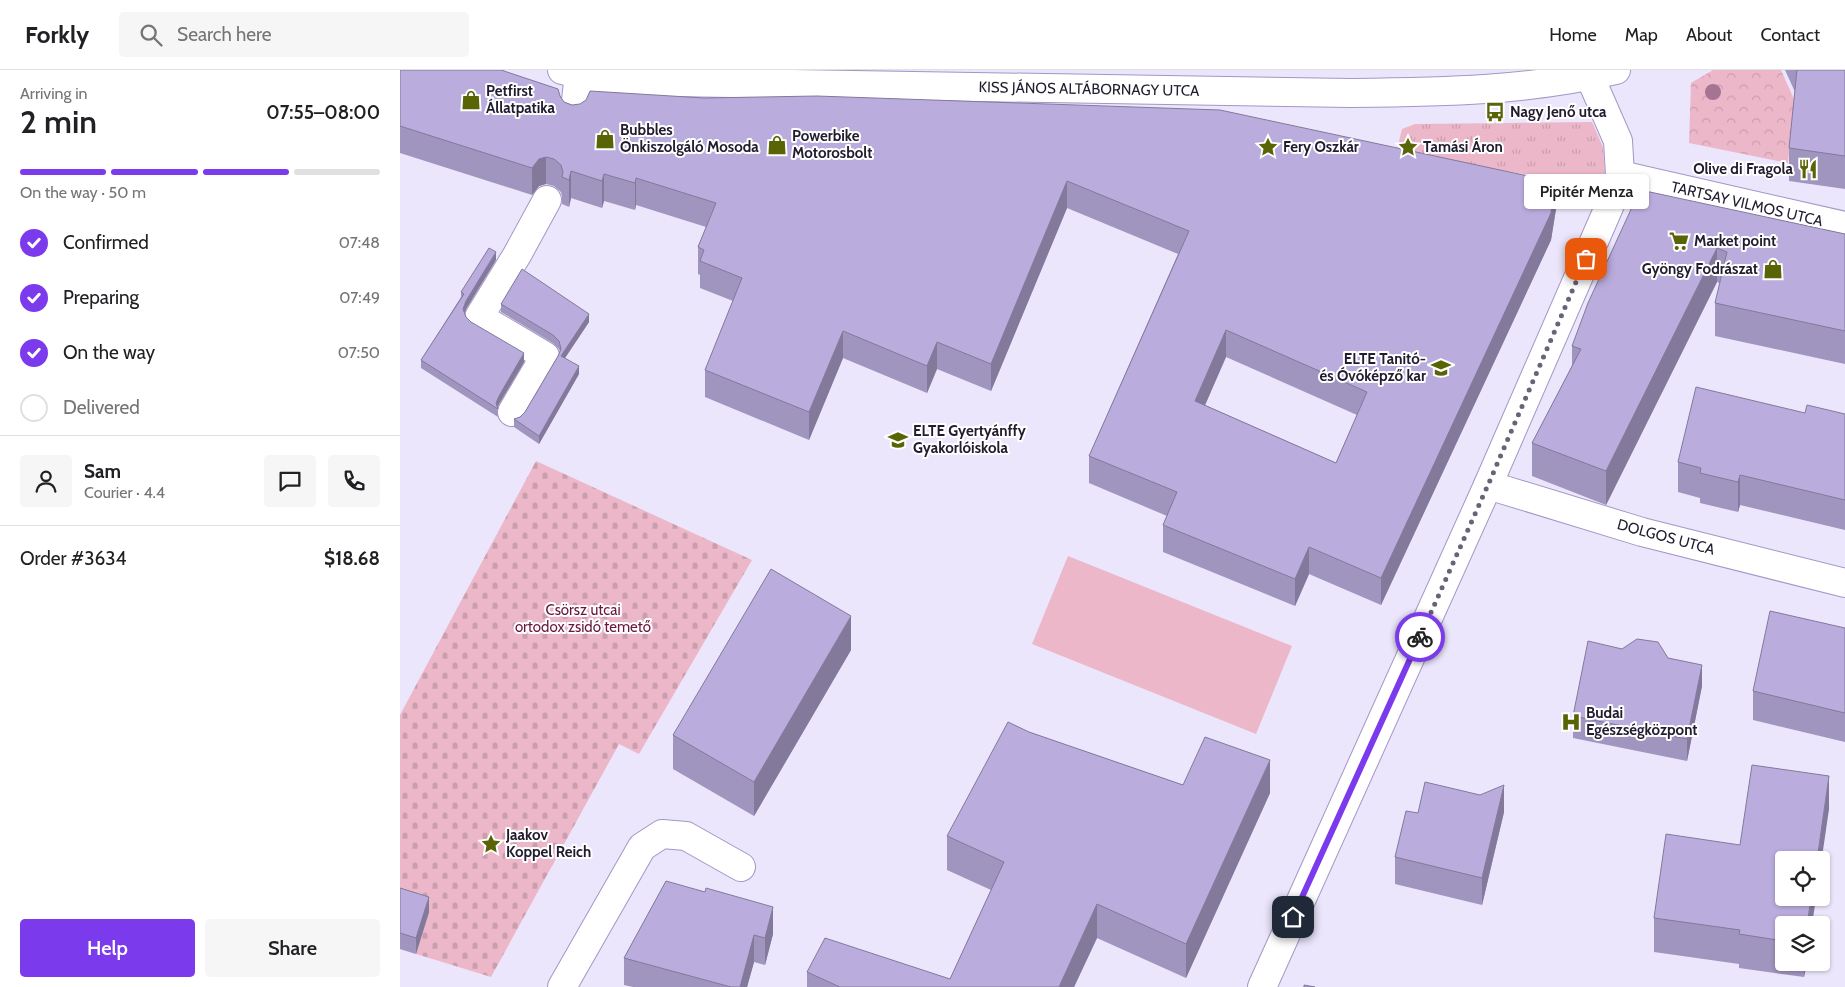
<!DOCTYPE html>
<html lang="en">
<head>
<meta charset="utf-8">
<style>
  body { margin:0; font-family:Cabin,sans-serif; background:#f6f6f6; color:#202124; height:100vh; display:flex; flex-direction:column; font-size:19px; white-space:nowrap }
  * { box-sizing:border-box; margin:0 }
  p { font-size:16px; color:#757577 }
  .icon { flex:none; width:28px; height:28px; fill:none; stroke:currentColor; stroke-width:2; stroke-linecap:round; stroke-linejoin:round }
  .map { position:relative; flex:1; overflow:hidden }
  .drawer { display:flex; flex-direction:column; background:#fff; width:400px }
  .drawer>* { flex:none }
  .buttons { position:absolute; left:1375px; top:781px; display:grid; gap:10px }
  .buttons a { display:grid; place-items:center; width:55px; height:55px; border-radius:5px; background:#fff; box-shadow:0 1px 4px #0004; font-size:25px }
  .pin { position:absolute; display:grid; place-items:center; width:42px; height:42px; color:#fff; margin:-21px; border-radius:10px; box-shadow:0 2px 8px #0006 }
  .courier { position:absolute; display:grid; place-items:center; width:50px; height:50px; margin:-25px; border:4px solid #7c3aed; border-radius:50%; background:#fff; color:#222; box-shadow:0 1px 6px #0007 }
  .bubble { position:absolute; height:35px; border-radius:5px; background:#fff; box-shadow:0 1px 4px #0004; font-size:16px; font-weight:600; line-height:35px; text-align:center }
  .head em { font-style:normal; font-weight:600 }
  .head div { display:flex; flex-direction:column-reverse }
  .head { display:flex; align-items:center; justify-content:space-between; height:85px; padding:0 20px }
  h1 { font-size:32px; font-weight:600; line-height:38px }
  .bar { display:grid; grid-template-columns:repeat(4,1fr); gap:8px 5px; align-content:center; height:60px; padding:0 20px }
  .bar i { height:6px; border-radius:4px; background:#e0e0e0 }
  .bar .on { background:#7c3aed }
  .bar p { grid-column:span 4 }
  .line { display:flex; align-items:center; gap:12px; padding:0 20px; border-top:1px solid #e0e0e0 }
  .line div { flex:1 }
  .round { display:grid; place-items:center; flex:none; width:52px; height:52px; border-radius:5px; background:#f6f6f6 }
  ol { padding:0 20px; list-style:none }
  li { display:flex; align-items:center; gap:15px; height:55px }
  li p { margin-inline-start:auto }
  li .icon { padding:5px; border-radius:50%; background:#7c3aed; color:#fff; stroke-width:4 }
  li:last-child { color:#757577 }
  li i { width:28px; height:28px; border:2px solid #e0e0e0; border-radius:50% }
  .cta { display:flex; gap:10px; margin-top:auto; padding:10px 20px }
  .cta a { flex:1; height:58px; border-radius:5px; background:#7c3aed; color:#fff; font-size:20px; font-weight:600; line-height:58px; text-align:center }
  .cta a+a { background:#f6f6f6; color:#202124 }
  header { display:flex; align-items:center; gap:30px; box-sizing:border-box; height:70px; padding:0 25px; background:#fff; border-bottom:1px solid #e0e0e0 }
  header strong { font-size:24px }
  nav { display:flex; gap:28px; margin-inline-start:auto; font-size:18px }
  .search { width:350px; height:45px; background:#f6f6f6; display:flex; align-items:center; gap:12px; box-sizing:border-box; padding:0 18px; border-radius:5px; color:#757577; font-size:19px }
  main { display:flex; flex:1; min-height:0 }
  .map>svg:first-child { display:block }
</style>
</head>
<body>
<header>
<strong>Forkly</strong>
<div class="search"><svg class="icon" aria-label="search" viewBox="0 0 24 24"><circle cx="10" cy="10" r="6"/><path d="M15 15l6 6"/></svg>Search here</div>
<nav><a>Home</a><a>Map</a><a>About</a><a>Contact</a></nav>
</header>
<main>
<section class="drawer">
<div class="head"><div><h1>2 min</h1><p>Arriving in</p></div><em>07:55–08:00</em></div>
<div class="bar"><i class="on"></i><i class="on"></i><i class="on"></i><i></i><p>On the way · 50 m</p></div>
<ol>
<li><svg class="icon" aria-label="check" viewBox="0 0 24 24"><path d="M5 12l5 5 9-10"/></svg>Confirmed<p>07:48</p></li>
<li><svg class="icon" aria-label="check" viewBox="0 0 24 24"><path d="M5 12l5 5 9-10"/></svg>Preparing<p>07:49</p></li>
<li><svg class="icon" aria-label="check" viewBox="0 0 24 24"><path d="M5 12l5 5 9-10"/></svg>On the way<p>07:50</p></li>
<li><i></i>Delivered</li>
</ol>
<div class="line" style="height:90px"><a class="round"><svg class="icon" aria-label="person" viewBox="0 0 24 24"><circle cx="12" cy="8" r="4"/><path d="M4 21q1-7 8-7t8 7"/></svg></a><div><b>Sam</b><p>Courier · 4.4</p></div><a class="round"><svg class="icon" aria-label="chat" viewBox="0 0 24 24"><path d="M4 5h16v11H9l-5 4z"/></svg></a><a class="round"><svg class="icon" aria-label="phone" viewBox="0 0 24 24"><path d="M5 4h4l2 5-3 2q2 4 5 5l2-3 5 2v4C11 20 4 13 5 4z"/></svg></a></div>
<div class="line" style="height:65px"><div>Order #3634</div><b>$18.68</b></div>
<div class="cta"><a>Help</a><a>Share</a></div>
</section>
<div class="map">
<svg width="1445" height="917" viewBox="0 0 1445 917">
  <defs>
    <pattern id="grass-tufts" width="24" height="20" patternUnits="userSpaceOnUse" patternTransform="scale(1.25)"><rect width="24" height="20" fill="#ecb8c9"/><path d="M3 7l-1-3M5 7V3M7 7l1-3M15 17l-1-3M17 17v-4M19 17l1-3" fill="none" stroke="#ca9ead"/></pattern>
    <pattern id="cemetery-stones" width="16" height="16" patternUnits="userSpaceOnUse" patternTransform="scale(1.25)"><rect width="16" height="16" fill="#ecb8c9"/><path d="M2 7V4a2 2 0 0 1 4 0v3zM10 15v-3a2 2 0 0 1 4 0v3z" fill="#ca9ead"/></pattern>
    <pattern id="park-crowns" width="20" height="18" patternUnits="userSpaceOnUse" patternTransform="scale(1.25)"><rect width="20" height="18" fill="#ecb8c9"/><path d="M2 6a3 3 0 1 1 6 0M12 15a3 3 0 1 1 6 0" fill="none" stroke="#ca9ead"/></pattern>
  </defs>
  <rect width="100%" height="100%" fill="#ebe6fb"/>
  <polygon fill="url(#grass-tufts)" points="1192,52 1203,77 1205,103 1199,129 1178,123 1158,110 1004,83 999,71 1002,59 1015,54"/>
  <polygon fill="url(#cemetery-stones)" points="136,391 352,490 239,684 219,674 91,907 0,879 0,645"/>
  <polygon fill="url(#park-crowns)" points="1313,0 1381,0 1394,29 1388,93 1289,73 1291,13"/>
  <polygon fill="#ecb8c9" points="668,486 892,576 856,664 632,574"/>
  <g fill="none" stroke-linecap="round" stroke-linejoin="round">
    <defs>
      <g id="minor">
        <path d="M162,0L207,11L951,23C1040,22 1130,21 1216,0"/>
        <polyline points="174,47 179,4"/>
        <polyline points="1220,105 1445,156"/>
        <polyline points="112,342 145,286 79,247 117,185 147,130"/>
        <polyline points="1088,415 1242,462 1445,513"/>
        <polyline points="162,917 242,777 262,764 286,766 341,797"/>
        <polyline points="862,917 1088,415 1209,137 1220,105 1218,71 1190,7"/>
      </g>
    </defs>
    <use href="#minor" stroke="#a396c6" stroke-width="30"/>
    <use href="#minor" stroke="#fff" stroke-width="28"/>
  </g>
  <circle fill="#a47492" cx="1313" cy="22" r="8"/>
  <g fill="#a095bf" fill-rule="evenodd">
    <path d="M0,0L160,26L164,32L172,35L1156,139L1151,170L981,535L909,504L895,536L763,482V455L767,446L689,413V386L778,184L667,138L591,321L537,299L527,323L443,288L409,370L305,327V300L333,231L300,218V205L298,204V177L306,157L236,135L235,140L204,131L202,138L171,128L169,137L162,134V126L161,122L154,116L146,114L139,116L132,125L0,83ZM826,287L957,345L936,393L805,335Z"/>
    <polygon points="1385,0 1445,0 1445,119 1389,111 1389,78 1395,22"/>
    <polygon points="1239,122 1445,164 1445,294 1315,266 1315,233 1320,213 1317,212 1206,435 1132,406 1132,373 1172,296 1172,276"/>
    <polygon points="96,190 66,239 65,243 66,247 71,252 124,292 99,334 97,338 98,347 21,298 21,290 61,227 61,222"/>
    <polygon points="101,234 189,252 165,288 179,304 139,374 114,357 114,349 120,347 125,342 158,286 160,282 159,279 153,273 101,242"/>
    <polygon points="1405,343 1445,344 1445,460 1340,435 1338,442 1300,433 1300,428 1278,422 1278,392"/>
    <polygon points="1445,558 1445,672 1353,650 1353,621"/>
    <polygon points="451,580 354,746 273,699 273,665"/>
    <polygon points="1268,588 1302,616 1287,691 1173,668 1173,646"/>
    <polygon points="629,662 783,715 870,723 786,908 697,868 674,917 407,917 407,902 550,909 591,820 547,800 547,766"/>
    <polygon points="1429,739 1384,855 1384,892 1407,892 1404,907 1339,898 1339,894 1254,882 1254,848 1340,775"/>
    <polygon points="1104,742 1082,835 995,814 995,787 1018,743"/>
    <polygon points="266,811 373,864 365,895 354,892 347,917 233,917 224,915 224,888"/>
    <polygon points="0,818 29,842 16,884 0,879"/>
  </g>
  <g fill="#82799b">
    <polygon points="146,87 146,114 139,116 132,125 132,98 139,89"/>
    <polygon points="171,101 171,128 169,137 169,110"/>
    <polygon points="204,104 204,131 202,138 202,111"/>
    <polygon points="236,108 236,135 235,140 235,113"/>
    <polygon points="667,111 667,138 591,321 591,294"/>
    <polygon points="1156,112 1156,139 1151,170 981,535 981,508"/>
    <polygon points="1317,178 1317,212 1206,435 1206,401"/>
    <polygon points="96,182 96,190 66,239 63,247 63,239 66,231"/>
    <polygon points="189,244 189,252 161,294 161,286"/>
    <polygon points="826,260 826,287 795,358 795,331"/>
    <polygon points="443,261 443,288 409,370 409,342"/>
    <polygon points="537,272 537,299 527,323 527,296"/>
    <polygon points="124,283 124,292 99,334 97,339 96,333 99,326"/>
    <polygon points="179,296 179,304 139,374 139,366"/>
    <polygon points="1340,405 1340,435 1338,442 1338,412"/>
    <polygon points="909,477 909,504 895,536 895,509"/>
    <polygon points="451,546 451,580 354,746 354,712"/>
    <polygon points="1302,595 1302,616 1287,691 1287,669"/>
    <polygon points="870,690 870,723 786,908 786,874"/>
    <polygon points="1429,706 1429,739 1421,794 1421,790 1417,790"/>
    <polygon points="1104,715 1104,742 1082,835 1082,808"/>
    <polygon points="29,827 29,842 16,884 16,868"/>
    <polygon points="1411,828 1416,828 1412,855 1407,855"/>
    <polygon points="697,834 697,868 674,917 659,917"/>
    <polygon points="373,837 373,864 365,895 365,868"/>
    <polygon points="354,865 354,892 347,917 340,917"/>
    <polygon points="1404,892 1407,892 1404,907"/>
  </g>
  <g fill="#baadde" stroke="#82799b" fill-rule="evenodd">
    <path d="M0,0H101L158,19L160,26L164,32L172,35L180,34L186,30L190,21L304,28L417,26L820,40L1156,112L1151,143L981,508L909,477L895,509L763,455L777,422L689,386L789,161L667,111L591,294L537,272L527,296L443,261L409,342L305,300L342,208L300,191L304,180L298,177L316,133L236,108L235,113L204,104L202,111L171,101L169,110L162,107L163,102L161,95L154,89L146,87L139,89L132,98L0,56ZM826,260L967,322L936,393L795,331Z"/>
    <polygon points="1397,0 1445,0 1445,86 1389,78"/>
    <polygon points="1239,122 1250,122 1445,164 1445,261 1315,233 1327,182 1317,178 1206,401 1132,373 1181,279 1172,276 1188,233"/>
    <polygon points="89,178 96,182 66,231 63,239 66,247 71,252 124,283 99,326 96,333 98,339 21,290 64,224 61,222"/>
    <polygon points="122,199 189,244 161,286 179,296 139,366 114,349 120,347 125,342 158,286 161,279 159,271 153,265 101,234"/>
    <polygon points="1296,317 1405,343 1407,335 1445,344 1445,430 1340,405 1338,412 1300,403 1301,398 1278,392"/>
    <polygon points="371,499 451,546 354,712 273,665"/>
    <polygon points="1370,541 1445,558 1445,643 1353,621"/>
    <polygon points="1237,569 1258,572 1268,588 1302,595 1287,669 1173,646 1188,571 1222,579"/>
    <polygon points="608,652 629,662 783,715 805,667 870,690 786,874 697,834 659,917 440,917 407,902 425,868 550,909 604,792 547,766"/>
    <polygon points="1352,695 1429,706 1417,790 1384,790 1384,828 1411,828 1407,855 1384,855 1384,871 1339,864 1340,860 1254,848 1266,764 1340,775"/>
    <polygon points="1025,712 1080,725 1104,715 1082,808 995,787 1006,741 1018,743"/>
    <polygon points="266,811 305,822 306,818 373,837 365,868 354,865 340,917 331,917 224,888"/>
    <polygon points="0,818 29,827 16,868 0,863"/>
    <polygon points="904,915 915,917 904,917"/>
  </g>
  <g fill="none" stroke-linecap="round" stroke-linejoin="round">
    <polyline stroke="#686376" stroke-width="5" stroke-dasharray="0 9" points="1020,567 1088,415 1186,189"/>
    <polyline stroke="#7c3aed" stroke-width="6" points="893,847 1020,567"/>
  </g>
  <defs>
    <symbol id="shop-bare" viewBox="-9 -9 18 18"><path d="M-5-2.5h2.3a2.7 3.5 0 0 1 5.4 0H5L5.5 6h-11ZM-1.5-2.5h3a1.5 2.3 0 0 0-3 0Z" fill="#596404" stroke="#fff" stroke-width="2.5" paint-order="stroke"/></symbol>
    <symbol id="bus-bare" viewBox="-9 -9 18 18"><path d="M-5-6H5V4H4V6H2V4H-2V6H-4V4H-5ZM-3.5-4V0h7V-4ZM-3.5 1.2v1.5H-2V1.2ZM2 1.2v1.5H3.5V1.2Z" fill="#596404" stroke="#fff" stroke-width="2.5" paint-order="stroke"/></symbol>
    <symbol id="sight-bare" viewBox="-9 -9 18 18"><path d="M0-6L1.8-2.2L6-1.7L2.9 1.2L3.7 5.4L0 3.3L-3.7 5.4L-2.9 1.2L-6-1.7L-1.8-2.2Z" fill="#596404" stroke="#fff" stroke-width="2.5" paint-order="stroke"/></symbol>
    <symbol id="restaurant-bare" viewBox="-9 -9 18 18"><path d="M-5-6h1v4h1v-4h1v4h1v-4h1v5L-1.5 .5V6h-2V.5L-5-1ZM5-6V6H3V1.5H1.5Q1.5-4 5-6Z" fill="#596404" stroke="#fff" stroke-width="2.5" paint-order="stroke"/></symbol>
    <symbol id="supermarket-bare" viewBox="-9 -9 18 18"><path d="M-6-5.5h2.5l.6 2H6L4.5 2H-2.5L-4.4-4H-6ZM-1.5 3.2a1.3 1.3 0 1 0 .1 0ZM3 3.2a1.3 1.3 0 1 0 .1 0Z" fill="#596404" stroke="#fff" stroke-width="2.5" paint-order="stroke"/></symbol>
    <symbol id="university-bare" viewBox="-9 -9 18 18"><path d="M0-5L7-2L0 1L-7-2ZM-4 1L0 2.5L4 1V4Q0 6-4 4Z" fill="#596404" stroke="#fff" stroke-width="2.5" paint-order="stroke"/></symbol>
    <symbol id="school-bare" viewBox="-9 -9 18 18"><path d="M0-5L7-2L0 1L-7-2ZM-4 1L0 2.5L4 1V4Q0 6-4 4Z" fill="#596404" stroke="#fff" stroke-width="2.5" paint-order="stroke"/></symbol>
    <symbol id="hospital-bare" viewBox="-9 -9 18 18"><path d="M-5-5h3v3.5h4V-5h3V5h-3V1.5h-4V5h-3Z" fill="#596404" stroke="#fff" stroke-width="2.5" paint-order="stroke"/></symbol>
  </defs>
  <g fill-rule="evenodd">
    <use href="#shop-bare" x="57" y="16" width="28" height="28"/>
    <use href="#bus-bare" x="1081" y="28" width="28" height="28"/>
    <use href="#shop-bare" x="191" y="55" width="28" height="28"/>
    <use href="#shop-bare" x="363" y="61" width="28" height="28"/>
    <use href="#sight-bare" x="854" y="63" width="28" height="28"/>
    <use href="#sight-bare" x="994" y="63" width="28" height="28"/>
    <use href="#restaurant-bare" x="1394" y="85" width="28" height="28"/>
    <use href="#supermarket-bare" x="1265" y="157" width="28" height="28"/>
    <use href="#shop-bare" x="1359" y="185" width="28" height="28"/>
    <use href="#university-bare" x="1027" y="284" width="28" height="28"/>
    <use href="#school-bare" x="484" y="356" width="28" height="28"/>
    <use href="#hospital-bare" x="1157" y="638" width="28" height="28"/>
    <use href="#sight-bare" x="77" y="760" width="28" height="28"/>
  </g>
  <g text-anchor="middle" stroke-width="4" stroke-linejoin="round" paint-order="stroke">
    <g font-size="15" fill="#221c2f" stroke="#fff">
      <text transform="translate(689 19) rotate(1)" y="5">KISS JÁNOS ALTÁBORNAGY UTCA</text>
      <text transform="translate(1347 134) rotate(13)" y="5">TARTSAY VILMOS UTCA</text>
      <text transform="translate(1266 467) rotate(15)" y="5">DOLGOS UTCA</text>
    </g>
    <g font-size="15" font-weight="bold" fill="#221c2f" stroke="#fff" text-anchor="start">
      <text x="86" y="26">Petfirst<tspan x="86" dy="17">Állatpatika</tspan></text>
      <text x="1110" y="47">Nagy Jenő utca</text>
      <text x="220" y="65">Bubbles<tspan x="220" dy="17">Önkiszolgáló Mosoda</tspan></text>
      <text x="392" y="71">Powerbike<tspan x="392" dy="17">Motorosbolt</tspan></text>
      <text x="883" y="82">Fery Oszkár</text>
      <text x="1023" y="82">Tamási Áron</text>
      <text x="1393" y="104" text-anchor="end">Olive di Fragola</text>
      <text x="1294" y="176">Market point</text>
      <text x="1358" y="204" text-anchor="end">Gyöngy Fodrászat</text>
      <text x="1026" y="294" text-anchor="end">ELTE Tanitó-<tspan x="1026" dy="17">és Óvóképző kar</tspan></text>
      <text x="513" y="366">ELTE Gyertyánffy<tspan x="513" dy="17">Gyakorlóiskola</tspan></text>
      <text x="1186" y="648">Budai<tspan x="1186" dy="17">Egészségközpont</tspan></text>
      <text x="106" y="770">Jaakov<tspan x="106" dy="17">Koppel Reich</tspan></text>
    </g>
    <g font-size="15" fill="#69163d" stroke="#fff">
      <text x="183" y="545">Csörsz utcai<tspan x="183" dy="17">ortodox zsidó temető</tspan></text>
    </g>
  </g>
</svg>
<div class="buttons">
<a><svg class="icon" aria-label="locate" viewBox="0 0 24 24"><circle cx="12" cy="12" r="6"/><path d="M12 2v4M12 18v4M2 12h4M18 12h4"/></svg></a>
<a><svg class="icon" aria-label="layers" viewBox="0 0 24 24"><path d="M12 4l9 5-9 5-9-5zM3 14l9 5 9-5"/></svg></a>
</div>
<div class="pin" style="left:1186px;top:189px;background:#ea580c"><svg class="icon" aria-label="bag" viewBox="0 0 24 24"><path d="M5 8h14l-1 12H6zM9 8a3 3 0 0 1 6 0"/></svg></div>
<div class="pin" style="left:893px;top:847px;background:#1f2937"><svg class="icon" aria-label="home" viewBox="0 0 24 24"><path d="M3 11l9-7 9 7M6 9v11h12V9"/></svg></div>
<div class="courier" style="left:1020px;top:567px"><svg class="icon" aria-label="bike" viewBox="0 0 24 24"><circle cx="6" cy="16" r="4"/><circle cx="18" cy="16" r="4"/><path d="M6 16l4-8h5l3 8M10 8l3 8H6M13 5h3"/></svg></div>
<div class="bubble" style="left:1124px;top:104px;width:125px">Pipitér Menza</div>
</div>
</main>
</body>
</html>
